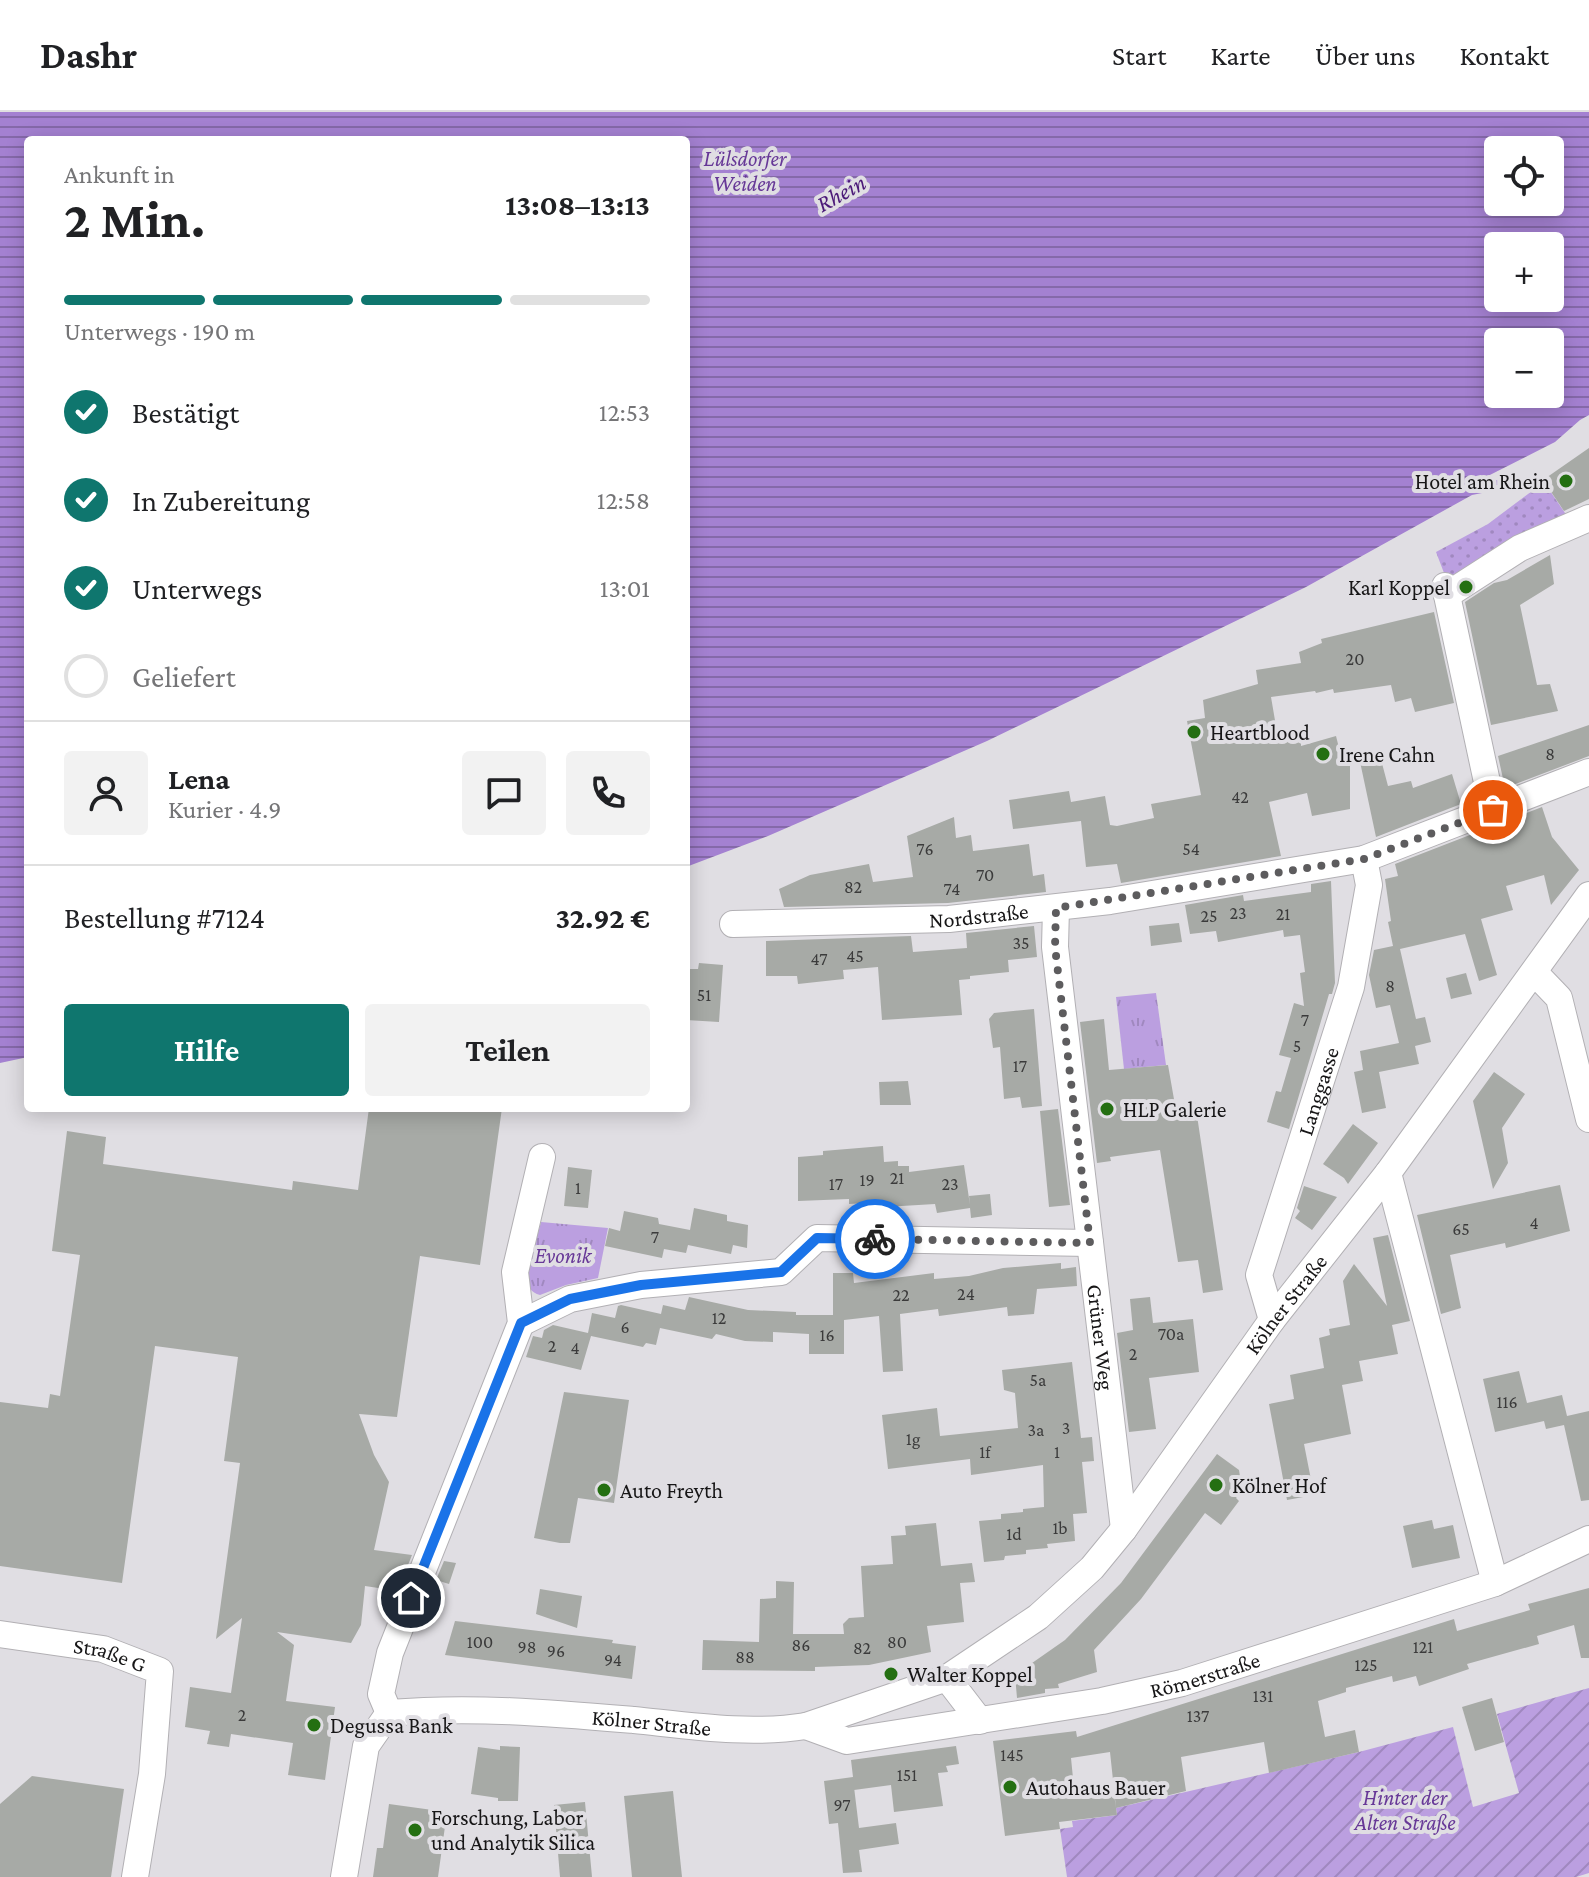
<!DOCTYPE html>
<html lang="de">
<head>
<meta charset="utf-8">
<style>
  body { margin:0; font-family:"Crimson Pro",serif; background:#f2f2f2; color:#202124; height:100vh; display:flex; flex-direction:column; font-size:30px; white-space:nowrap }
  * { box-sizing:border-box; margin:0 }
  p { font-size:26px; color:#757577 }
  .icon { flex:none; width:44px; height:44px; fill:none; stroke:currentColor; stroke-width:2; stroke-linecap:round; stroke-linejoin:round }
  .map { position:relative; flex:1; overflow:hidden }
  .panel { position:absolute; left:24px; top:24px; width:666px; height:976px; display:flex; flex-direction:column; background:#fff; border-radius:8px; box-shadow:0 4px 20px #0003 }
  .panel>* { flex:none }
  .buttons { position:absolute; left:1484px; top:24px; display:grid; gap:16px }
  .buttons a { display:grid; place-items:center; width:80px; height:80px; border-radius:8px; background:#fff; box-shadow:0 4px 20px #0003; font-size:40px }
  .pin { position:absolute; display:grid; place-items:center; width:68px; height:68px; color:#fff; margin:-34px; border:4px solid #fff; border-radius:50%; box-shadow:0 2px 8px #0007 }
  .courier { position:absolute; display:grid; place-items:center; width:80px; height:80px; margin:-40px; border:6px solid #1a73e8; border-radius:50%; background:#fff; color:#222; box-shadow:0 2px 10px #0007 }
  .overview em { font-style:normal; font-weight:700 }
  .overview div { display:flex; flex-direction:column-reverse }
  .overview { display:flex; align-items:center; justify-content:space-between; height:136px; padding:0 40px }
  h1 { font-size:52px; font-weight:700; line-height:60px }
  .bar { display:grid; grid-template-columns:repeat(4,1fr); gap:12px 8px; align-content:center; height:96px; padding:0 40px }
  .bar i { height:10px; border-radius:6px; background:#e0e0e0 }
  .bar .active { background:#0f766e }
  .bar p { grid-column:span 4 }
  .line { display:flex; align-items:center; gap:20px; padding:0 40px; border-top:2px solid #e0e0e0 }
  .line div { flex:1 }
  .round { display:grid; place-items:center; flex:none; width:84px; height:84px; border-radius:8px; background:#f2f2f2 }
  ol { padding:0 40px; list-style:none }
  li { display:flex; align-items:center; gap:24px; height:88px }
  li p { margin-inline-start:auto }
  li .icon { padding:8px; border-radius:50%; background:#0f766e; color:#fff; stroke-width:4 }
  li:last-child { color:#757577 }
  li i { width:44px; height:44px; border:4px solid #e0e0e0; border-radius:50% }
  .primary-button { display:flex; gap:16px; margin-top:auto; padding:16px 40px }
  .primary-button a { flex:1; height:92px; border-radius:8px; background:#0f766e; color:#fff; font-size:32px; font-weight:700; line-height:92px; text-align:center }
  .primary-button a+a { background:#f2f2f2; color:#202124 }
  header { display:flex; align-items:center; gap:48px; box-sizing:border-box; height:112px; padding:0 40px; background:#fff; border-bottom:2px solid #e0e0e0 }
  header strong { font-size:38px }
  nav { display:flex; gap:44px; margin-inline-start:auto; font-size:28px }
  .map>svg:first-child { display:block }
</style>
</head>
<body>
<header>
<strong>Dashr</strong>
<nav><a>Start</a><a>Karte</a><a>Über uns</a><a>Kontakt</a></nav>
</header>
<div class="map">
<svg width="1589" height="1765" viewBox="0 0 1589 1765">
  <defs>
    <pattern id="grass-dots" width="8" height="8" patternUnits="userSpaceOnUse" patternTransform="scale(2)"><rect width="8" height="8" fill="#bb9fe0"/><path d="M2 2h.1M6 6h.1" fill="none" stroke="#a088bf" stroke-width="1.8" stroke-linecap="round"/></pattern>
    <pattern id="park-tufts" width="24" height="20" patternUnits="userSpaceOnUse" patternTransform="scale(2)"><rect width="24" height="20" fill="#bb9fe0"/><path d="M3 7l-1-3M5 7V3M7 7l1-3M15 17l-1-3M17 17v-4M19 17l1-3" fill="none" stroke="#a088bf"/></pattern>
    <pattern id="garden-furrows" width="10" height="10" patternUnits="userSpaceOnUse" patternTransform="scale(2)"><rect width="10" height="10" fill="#bb9fe0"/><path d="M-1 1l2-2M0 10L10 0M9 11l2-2" fill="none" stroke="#a088bf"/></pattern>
    <pattern id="water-rules" width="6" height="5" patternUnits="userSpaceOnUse" patternTransform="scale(2)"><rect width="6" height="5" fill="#a481d1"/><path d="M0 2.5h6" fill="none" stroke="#8569a9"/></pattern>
  </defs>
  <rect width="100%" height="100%" fill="#e0dee3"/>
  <polygon fill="url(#grass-dots)" points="1544,370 1567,404 1449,474 1436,440 1488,412"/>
  <g fill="url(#park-tufts)">
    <polygon points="1156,881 1166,953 1124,957 1116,885"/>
    <path d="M541,1110L608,1116L598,1166L566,1173L540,1183C531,1181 527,1174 526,1165Z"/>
  </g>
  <polygon fill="url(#garden-furrows)" points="1589,1576 1589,1761 1576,1765 1067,1765 1060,1717 1073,1715 1072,1709 1117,1703 1116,1696 1359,1640 1453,1615 1473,1695 1519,1681 1497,1602"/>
  <path fill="url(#water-rules)" fill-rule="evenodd" d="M0,0H1589V303L1580,308L1555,330L1470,373L1520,364L1522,373L1472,383L1306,475L987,629L768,724L686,755V28H28V945L0,951ZM1498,38H1550V90H1498ZM1498,134H1550V186H1498ZM1498,230H1550V282H1498Z"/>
  <g fill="#a7aaa6">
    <polygon points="1589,336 1589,387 1564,399 1543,368"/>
    <polygon points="1550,443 1554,472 1520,493 1537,573 1550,572 1558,599 1491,613 1465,490 1494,471 1507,468"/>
    <polygon points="1434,500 1454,591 1415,600 1411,586 1395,590 1391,573 1334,581 1333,577 1316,581 1315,579 1271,585 1278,626 1292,622 1294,631 1301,630 1301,634 1336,624 1342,648 1350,647 1350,697 1312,704 1307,681 1269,690 1281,744 1121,771 1117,752 1086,755 1081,709 1013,717 1009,688 1069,679 1071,690 1105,684 1110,713 1117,714 1154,706 1151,692 1201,683 1187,609 1205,606 1203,588 1258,572 1256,558 1301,551 1299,540 1322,531 1321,527"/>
    <polygon points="1589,613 1589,644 1505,676 1498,644"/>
    <polygon points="1379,640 1388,674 1411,669 1413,676 1452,662 1461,692 1376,725 1359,645"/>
    <polygon points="1542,695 1552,725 1579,758 1551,793 1544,763 1506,774 1513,798 1481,807 1497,863 1479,869 1465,822 1400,837 1416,907 1425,905 1431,930 1415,934 1419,952 1379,960 1386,996 1362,1001 1354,960 1363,958 1360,939 1399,931 1390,893 1376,896 1369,863 1374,838 1393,834 1388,810 1391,809 1385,767 1398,764 1395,752"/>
    <polygon points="954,705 956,726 971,723 973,739 1029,732 1033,764 1044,762 1046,780 948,791 784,795 779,777 810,763 869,752 873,770 913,765 907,724"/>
    <polygon points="1331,769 1335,871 1332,882 1329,882 1289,1017 1267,1010 1276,979 1281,980 1291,946 1279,943 1294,891 1304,894 1300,861 1305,860 1300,823 1284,825 1283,818 1218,830 1216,819 1190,822 1185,793 1243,783 1244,789 1311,780 1311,772"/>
    <polygon points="1179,811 1182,830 1151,834 1149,814"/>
    <polygon points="1034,814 1037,845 1008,848 1009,860 970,864 970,867 959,868 962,903 882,908 878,855 843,858 844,867 798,872 797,864 766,864 766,829 911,824 913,840 967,836 966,821"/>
    <polygon points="699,851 723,853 719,910 686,908 686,857 698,857"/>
    <polygon points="1466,861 1472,882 1451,887 1446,866"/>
    <polygon points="1034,897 1042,994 1022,996 1020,985 1004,987 1000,935 993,936 989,907 994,901"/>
    <polygon points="1104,907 1109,958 1168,953 1175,993 1195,990 1223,1178 1203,1181 1198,1148 1178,1150 1160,1038 1110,1045 1111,1049 1097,1051 1080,910"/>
    <polygon points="1494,960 1525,982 1502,1016 1508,1051 1493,1077 1473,989"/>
    <polygon points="908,969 911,993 880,993 879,970"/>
    <polygon points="369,996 502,996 480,1153 420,1144 397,1305 359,1302 374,1343 389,1370 374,1438 412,1443 406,1458 397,1473 386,1472 385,1477 365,1474 361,1513 351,1531 277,1520 294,1533 286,1589 335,1595 325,1668 288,1663 293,1631 231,1622 229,1635 207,1632 210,1619 185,1615 190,1575 231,1581 242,1506 216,1527 240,1351 224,1349 238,1245 155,1234 122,1471 0,1454 0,1290 48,1296 50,1282 60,1284 80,1143 52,1139 67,1019 106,1025 103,1052 292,1078 293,1069 358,1078"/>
    <polygon points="1058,997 1070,1093 1049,1095 1040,999"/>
    <polygon points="1353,1012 1378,1031 1348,1072 1344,1066 1323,1052"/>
    <polygon points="883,1034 884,1050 898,1049 898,1054 909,1054 909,1060 964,1053 970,1093 969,1084 990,1082 992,1103 971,1106 970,1096 937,1101 935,1092 885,1095 885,1090 849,1092 849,1087 798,1089 798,1045 823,1043 823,1039"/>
    <polygon points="568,1055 592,1058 588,1096 564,1094"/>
    <polygon points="1560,1073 1570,1119 1506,1136 1505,1131 1450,1143 1461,1196 1441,1202 1417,1103"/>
    <polygon points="1304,1074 1337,1085 1312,1118 1295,1106 1300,1099 1297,1096"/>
    <polygon points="694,1096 727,1103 727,1109 748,1113 747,1136 733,1133 731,1142 688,1133 686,1141 664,1137 662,1146 605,1134 609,1116 620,1119 624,1099 658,1106 659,1112 690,1118"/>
    <polygon points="1388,1123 1410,1209 1392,1213 1398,1242 1359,1249 1363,1269 1342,1273 1351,1322 1304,1332 1314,1383 1287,1388 1269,1292 1294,1287 1290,1263 1324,1256 1319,1226 1330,1223 1329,1217 1350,1213 1343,1169 1354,1152 1387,1194 1373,1126"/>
    <polygon points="1061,1151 1061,1157 1076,1155 1077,1174 1037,1177 1034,1202 1008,1204 1007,1195 939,1204 938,1197 900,1202 903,1259 883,1260 879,1204 844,1208 844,1242 809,1242 809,1222 773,1220 773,1230 745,1229 716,1222 712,1227 660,1216 656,1233 646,1231 643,1235 591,1224 581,1258 526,1245 533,1224 542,1226 544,1218 553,1213 588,1221 592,1201 615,1206 618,1194 621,1193 661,1202 663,1193 685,1198 689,1185 748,1198 796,1200 796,1203 833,1203 833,1161 853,1161 854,1171 934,1161 934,1167 969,1164 1003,1156"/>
    <polygon points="1150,1185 1153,1211 1193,1207 1199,1260 1149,1266 1156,1317 1129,1320 1117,1221 1133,1218 1130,1187"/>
    <polygon points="1072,1250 1081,1326 1092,1325 1094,1349 1082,1350 1087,1401 1073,1402 1075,1429 1047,1432 1048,1436 1026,1438 1026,1442 1005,1444 1004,1448 984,1450 979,1409 1001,1407 1001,1402 1023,1400 1023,1397 1044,1395 1043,1353 971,1363 970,1347 888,1357 882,1303 937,1296 940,1324 1018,1316 1015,1281 1004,1278 1002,1258"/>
    <polygon points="1519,1259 1527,1291 1562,1283 1567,1304 1589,1299 1589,1388 1581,1389 1564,1313 1546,1317 1544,1309 1495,1320 1483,1267"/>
    <polygon points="564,1280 629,1288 614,1391 578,1386 570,1431 560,1431 534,1426"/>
    <polygon points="1217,1342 1239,1358 1242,1378 1236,1386 1239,1389 1221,1413 1205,1401 1141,1487 1094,1538 1097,1560 1058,1572 1059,1576 1045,1577 1045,1581 1017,1586 1015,1563 1065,1528 1121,1471"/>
    <polygon points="1432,1408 1434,1417 1453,1413 1460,1446 1412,1456 1403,1414"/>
    <polygon points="936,1411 941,1454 972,1451 975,1470 960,1471 964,1510 927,1514 931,1540 869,1553 815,1555 815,1559 702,1558 703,1528 759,1530 760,1487 776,1486 776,1469 794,1470 793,1522 844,1522 843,1512 849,1506 864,1505 861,1454 893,1452 891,1424 906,1423 905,1414"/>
    <polygon points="444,1449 456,1451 449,1472 436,1468"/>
    <polygon points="1589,1476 1589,1546 1581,1546 1574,1513 1537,1524 1539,1532 1467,1552 1469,1557 1419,1574 1416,1564 1393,1570 1392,1564 1346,1576 1346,1580 1318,1589 1325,1625 1355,1618 1359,1640 1269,1661 1264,1630 1181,1645 1186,1679 1116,1696 1110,1640 1071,1646 1075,1686 1114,1682 1117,1703 1059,1710 1060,1717 1005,1724 993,1629 1076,1619 1077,1625 1454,1507 1457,1519 1530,1498 1528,1492"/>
    <polygon points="540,1477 582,1484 577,1516 536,1502"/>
    <polygon points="455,1509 613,1528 612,1531 636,1534 632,1567 445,1543"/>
    <polygon points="1492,1586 1504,1630 1475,1639 1462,1595"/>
    <polygon points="500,1634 520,1635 518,1689 498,1689 498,1686 471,1682 478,1635 500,1638"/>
    <polygon points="956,1634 959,1652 946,1654 948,1660 938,1661 943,1694 894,1700 891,1673 854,1678 854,1675 859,1716 896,1711 899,1732 859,1738 862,1760 843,1761 838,1711 829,1712 824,1669 853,1665 851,1648"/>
    <polygon points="32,1664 124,1677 111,1765 0,1765 0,1692"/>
    <polygon points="673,1679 682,1765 632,1765 624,1684"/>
    <polygon points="585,1690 592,1765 560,1765 554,1693"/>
    <polygon points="389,1692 447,1700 438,1765 373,1765 377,1736 383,1736"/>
  </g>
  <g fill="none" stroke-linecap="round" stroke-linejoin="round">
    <defs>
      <g id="minor">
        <polyline points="1445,474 1493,698"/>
        <polyline points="1447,483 1520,436 1589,406"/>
        <path id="s1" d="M1056,796L1055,835L1124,1417"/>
        <path id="s2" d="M733,812L949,807L1110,789L1364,747L1589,660"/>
        <polyline points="1534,860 1559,886 1589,1007"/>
        <polyline points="1388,1061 1495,1471"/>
        <path id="s3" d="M1272,1208L1259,1163L1351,875L1369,773L1364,747"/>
        <polyline points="521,1211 570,1187 641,1173 781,1160 817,1126 1090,1131"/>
        <path id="s4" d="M0,1522L103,1537L160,1559L152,1662L135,1765"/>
        <polyline points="947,1566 980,1609"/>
        <polyline points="389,1601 381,1582 390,1541 521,1211 515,1160 542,1045"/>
        <path id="s5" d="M806,1614L847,1629L1102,1589L1182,1571L1495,1471L1589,1427"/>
        <path id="s6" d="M344,1765L366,1634L389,1601C472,1594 552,1601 634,1608C692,1614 749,1623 806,1614L947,1566L1038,1505L1092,1456L1124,1417L1272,1208L1388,1061L1589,783"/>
      </g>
    </defs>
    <use href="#minor" stroke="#b2b0b4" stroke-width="28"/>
    <use href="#minor" stroke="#fff" stroke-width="26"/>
  </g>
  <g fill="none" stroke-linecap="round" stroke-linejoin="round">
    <polyline stroke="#5d5c5e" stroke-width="8" stroke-dasharray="0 14.4" points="875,1127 1090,1131 1055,835 1056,796 1364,747 1493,698"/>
    <polyline stroke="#1a73e8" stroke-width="10" points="411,1486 521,1211 570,1187 641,1173 781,1160 817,1126 875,1127"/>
  </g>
  <g fill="#246f12" stroke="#e0dee3" stroke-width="3">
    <circle cx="1566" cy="369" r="8"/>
    <circle cx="1466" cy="475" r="8"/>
    <circle cx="1194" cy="620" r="8"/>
    <circle cx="1323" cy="642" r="8"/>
    <circle cx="1107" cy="997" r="8"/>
    <circle cx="1216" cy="1373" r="8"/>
    <circle cx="604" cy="1378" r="8"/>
    <circle cx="891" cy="1562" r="8"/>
    <circle cx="314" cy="1613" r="8"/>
    <circle cx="1010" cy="1675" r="8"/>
    <circle cx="415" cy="1718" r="8"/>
  </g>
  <g text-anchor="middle" stroke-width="8" stroke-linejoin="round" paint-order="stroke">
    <g font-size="18" fill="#3b3b3b">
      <text x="1355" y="553">20</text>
      <text x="1550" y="648">8</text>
      <text x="1240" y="691">42</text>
      <text x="925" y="743">76</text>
      <text x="1191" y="743">54</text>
      <text x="985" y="769">70</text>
      <text x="853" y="781">82</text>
      <text x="952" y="783">74</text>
      <text x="1238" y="807">23</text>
      <text x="1283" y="808">21</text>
      <text x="1209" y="810">25</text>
      <text x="1021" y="837">35</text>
      <text x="855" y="850">45</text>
      <text x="819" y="853">47</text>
      <text x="1390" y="880">8</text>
      <text x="704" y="889">51</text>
      <text x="1305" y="914">7</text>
      <text x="1297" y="940">5</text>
      <text x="1020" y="960">17</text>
      <text x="897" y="1072">21</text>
      <text x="867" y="1074">19</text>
      <text x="836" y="1078">17</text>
      <text x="950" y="1078">23</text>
      <text x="578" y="1082">1</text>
      <text x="1534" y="1117">4</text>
      <text x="1461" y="1123">65</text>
      <text x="655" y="1131">7</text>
      <text x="966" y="1188">24</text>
      <text x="901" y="1189">22</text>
      <text x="719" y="1212">12</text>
      <text x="625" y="1221">6</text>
      <text x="1171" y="1228">70a</text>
      <text x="827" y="1229">16</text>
      <text x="552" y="1240">2</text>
      <text x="575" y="1242">4</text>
      <text x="1133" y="1248">2</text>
      <text x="1038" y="1274">5a</text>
      <text x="1507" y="1296">116</text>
      <text x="1066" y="1322">3</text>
      <text x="1036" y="1324">3a</text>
      <text x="913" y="1333">1g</text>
      <text x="985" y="1346">1f</text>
      <text x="1057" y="1346">1</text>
      <text x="1060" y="1422">1b</text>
      <text x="1014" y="1428">1d</text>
      <text x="480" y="1536">100</text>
      <text x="897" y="1536">80</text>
      <text x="801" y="1539">86</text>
      <text x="527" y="1541">98</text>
      <text x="1423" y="1541">121</text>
      <text x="862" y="1542">82</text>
      <text x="556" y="1545">96</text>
      <text x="745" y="1551">88</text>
      <text x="613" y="1554">94</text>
      <text x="1366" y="1559">125</text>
      <text x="1263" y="1590">131</text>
      <text x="242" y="1609">2</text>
      <text x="1198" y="1610">137</text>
      <text x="1012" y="1649">145</text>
      <text x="907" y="1669">151</text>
      <text x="842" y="1699">97</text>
    </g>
    <g font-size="22" font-style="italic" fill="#673897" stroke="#e0dee3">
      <text x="745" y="54">Lülsdorfer<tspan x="745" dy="25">Weiden</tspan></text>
      <text x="563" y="1151">Evonik</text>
      <text x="1405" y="1693">Hinter der<tspan x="1405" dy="25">Alten Straße</tspan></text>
    </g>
    <g font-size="22" fill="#171617" stroke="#e0dee3" text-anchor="start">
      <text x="1550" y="377" text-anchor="end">Hotel am Rhein</text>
      <text x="1450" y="483" text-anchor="end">Karl Koppel</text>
      <text x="1210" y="628">Heartblood</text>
      <text x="1339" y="650">Irene Cahn</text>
      <text x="1123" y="1005">HLP Galerie</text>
      <text x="1232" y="1381">Kölner Hof</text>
      <text x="620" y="1386">Auto Freyth</text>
      <text x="907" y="1570">Walter Koppel</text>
      <text x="330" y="1621">Degussa Bank</text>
      <text x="1026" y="1683">Autohaus Bauer</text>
      <text x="431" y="1713">Forschung, Labor<tspan x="431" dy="25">und Analytik Silica</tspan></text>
    </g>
    <g font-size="22" fill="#171617" stroke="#e0dee3">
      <text dy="8" stroke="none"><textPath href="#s2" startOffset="246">Nordstraße</textPath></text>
      <text dy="8" stroke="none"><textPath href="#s3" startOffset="240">Langgasse</textPath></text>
      <text dy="8" stroke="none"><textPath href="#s6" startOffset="1250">Kölner Straße</textPath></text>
      <text dy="8" stroke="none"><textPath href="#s1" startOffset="432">Grüner Weg</textPath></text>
      <text dy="8" stroke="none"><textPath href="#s4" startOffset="112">Straße G</textPath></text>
      <text dy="8" stroke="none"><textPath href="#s5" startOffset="408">Römerstraße</textPath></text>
      <text dy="8" stroke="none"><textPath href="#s6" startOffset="436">Kölner Straße</textPath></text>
    </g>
    <g font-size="24" font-style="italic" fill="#4b1978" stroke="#e0dee3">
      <text transform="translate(841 81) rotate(-29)" y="8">Rhein</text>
    </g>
  </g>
</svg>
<div class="buttons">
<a><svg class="icon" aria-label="locate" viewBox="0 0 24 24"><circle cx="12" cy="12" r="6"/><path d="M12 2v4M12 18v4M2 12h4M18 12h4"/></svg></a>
<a>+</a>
<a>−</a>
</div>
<div class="pin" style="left:1493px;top:698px;background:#ea580c"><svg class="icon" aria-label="bag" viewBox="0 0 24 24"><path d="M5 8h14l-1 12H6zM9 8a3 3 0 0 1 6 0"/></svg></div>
<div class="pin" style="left:411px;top:1486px;background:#1f2937"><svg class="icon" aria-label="home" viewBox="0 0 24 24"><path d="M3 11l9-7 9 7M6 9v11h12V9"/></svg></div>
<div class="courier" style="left:875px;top:1127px"><svg class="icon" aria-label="bike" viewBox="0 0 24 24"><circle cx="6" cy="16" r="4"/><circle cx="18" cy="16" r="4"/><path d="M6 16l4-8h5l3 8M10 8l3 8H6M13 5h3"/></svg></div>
<section class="panel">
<div class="overview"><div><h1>2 Min.</h1><p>Ankunft in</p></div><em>13:08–13:13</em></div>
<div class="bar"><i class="active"></i><i class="active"></i><i class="active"></i><i></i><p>Unterwegs · 190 m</p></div>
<ol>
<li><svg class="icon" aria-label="check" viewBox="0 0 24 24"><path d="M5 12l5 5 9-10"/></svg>Bestätigt<p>12:53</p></li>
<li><svg class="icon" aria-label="check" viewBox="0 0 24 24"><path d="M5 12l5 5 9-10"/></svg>In Zubereitung<p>12:58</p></li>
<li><svg class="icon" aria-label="check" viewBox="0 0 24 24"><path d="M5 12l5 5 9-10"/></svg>Unterwegs<p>13:01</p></li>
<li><i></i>Geliefert</li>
</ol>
<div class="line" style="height:144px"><a class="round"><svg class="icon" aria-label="person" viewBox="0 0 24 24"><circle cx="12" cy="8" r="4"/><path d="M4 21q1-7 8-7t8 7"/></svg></a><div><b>Lena</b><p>Kurier · 4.9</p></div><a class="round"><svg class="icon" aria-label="chat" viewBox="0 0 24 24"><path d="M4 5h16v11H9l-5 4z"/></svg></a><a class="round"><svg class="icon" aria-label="phone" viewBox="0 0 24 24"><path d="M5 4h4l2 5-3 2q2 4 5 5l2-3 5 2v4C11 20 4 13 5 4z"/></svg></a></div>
<div class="line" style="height:104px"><div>Bestellung #7124</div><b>32.92 €</b></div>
<div class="primary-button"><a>Hilfe</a><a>Teilen</a></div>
</section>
</div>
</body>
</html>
